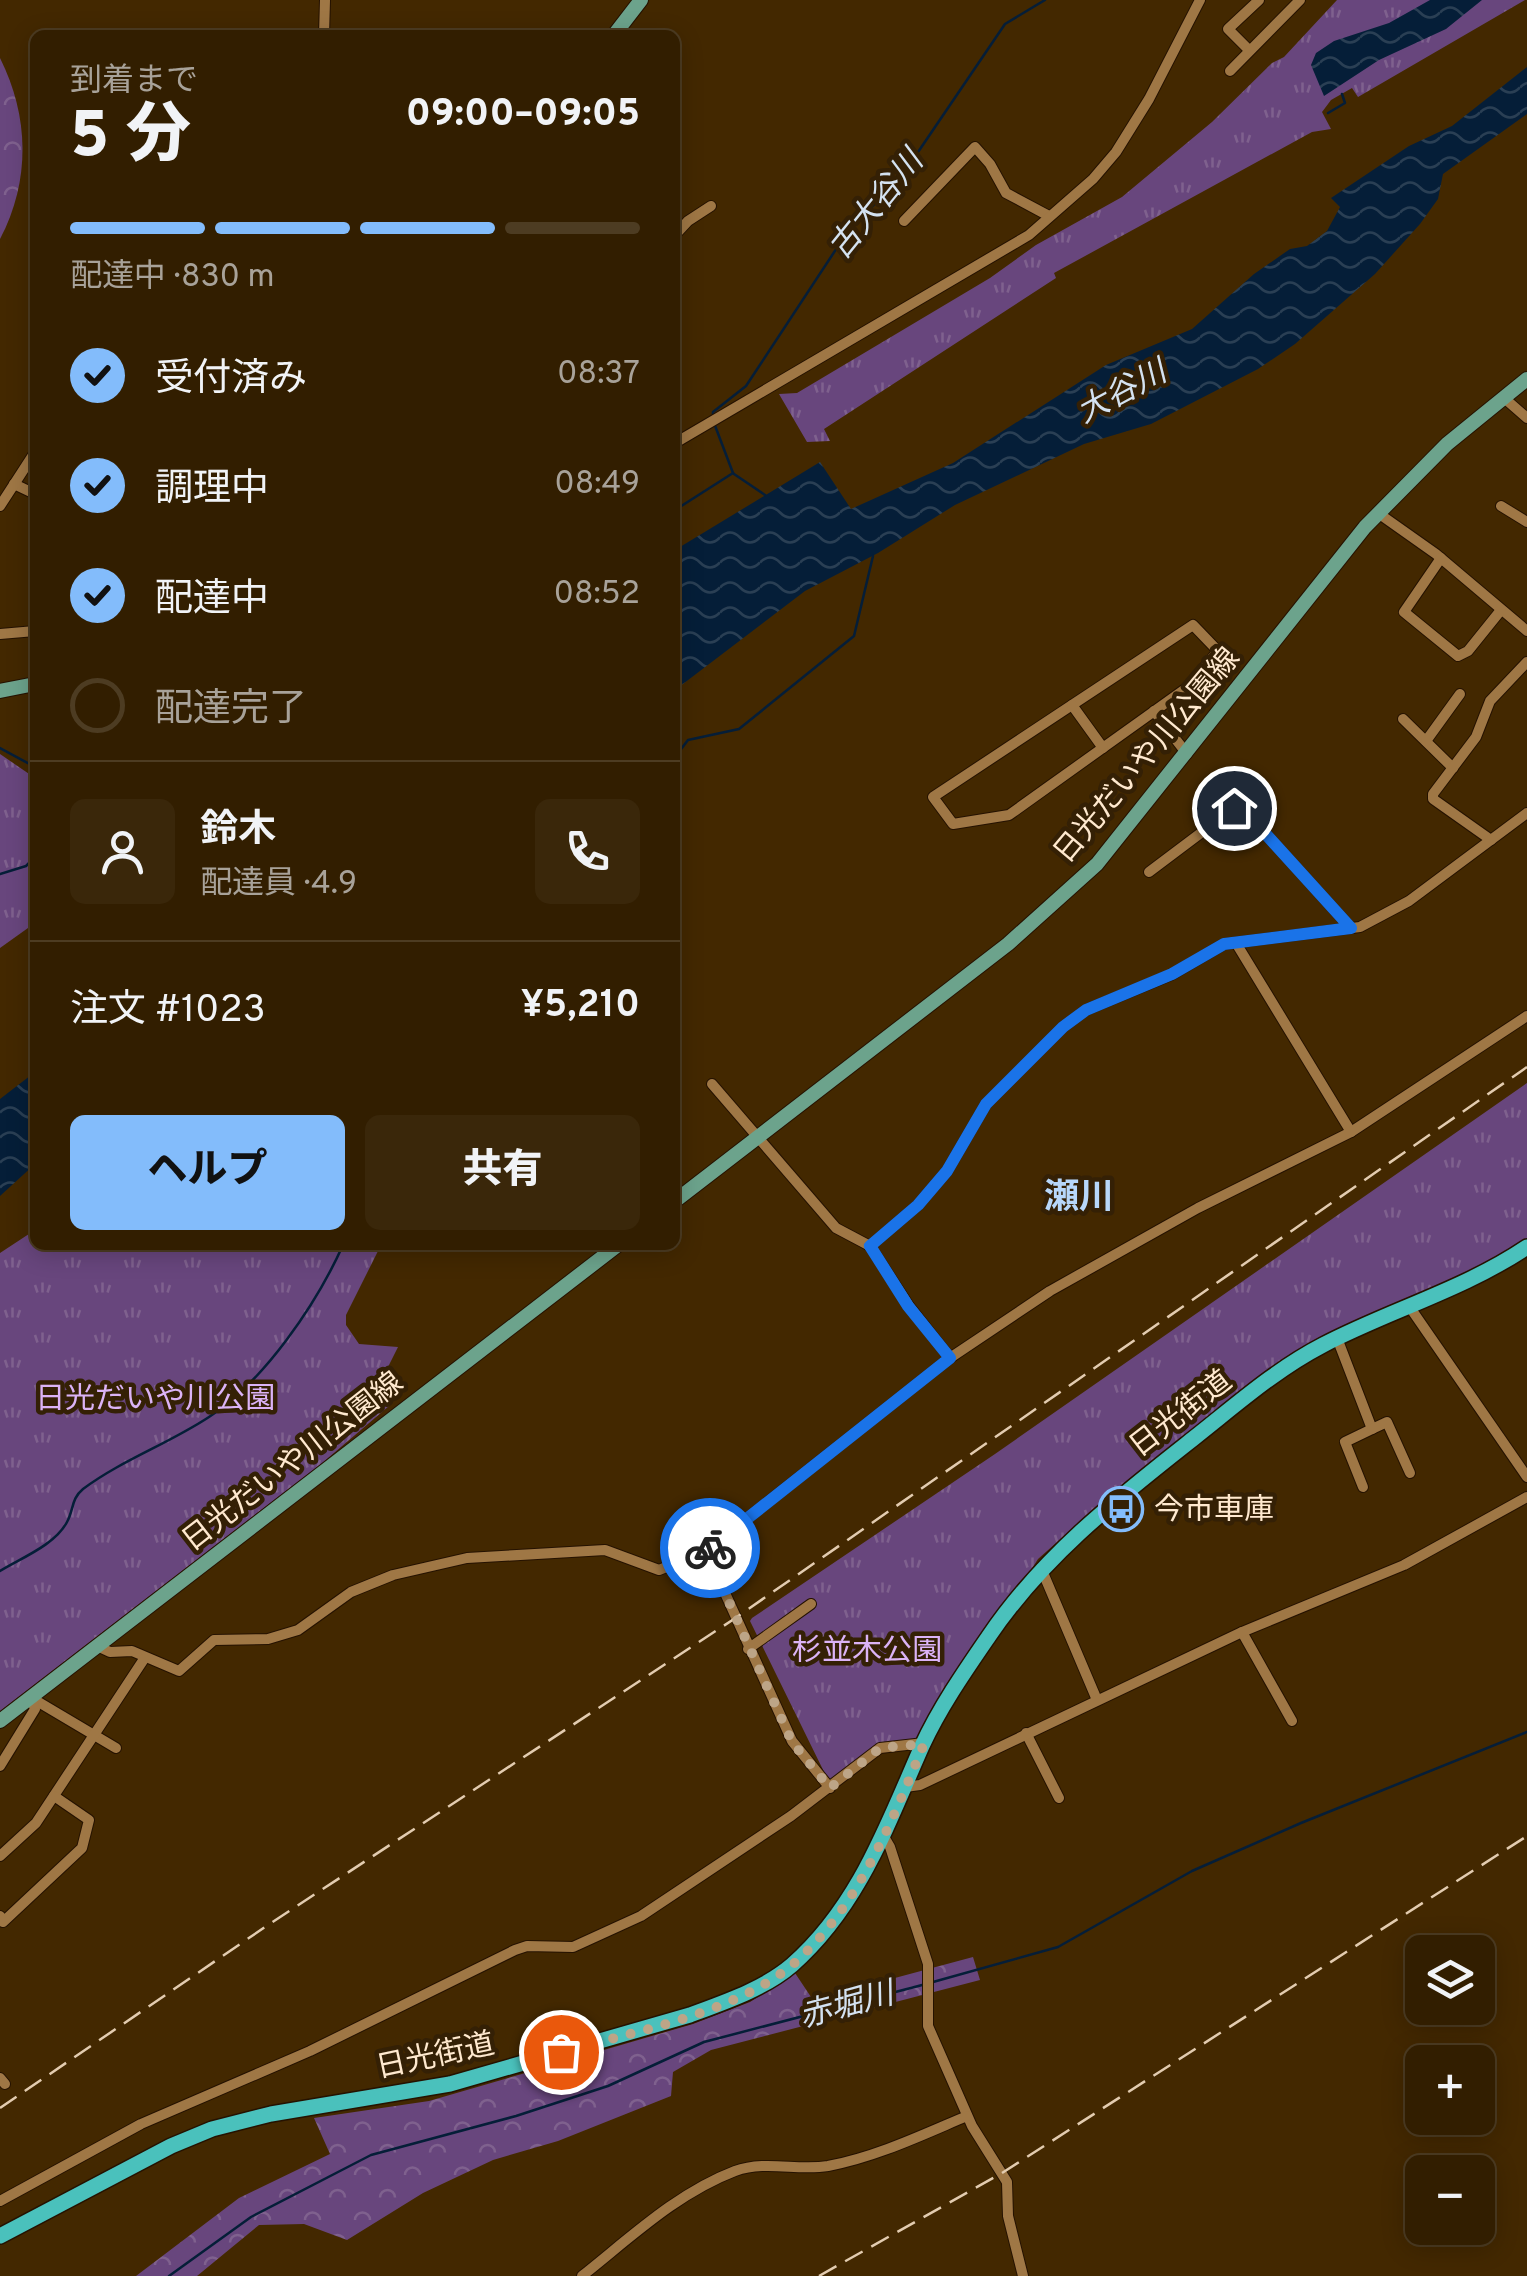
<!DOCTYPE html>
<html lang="ja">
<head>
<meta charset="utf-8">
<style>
  body { margin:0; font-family:Overpass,"Noto Sans JP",sans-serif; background:#3a270a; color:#f1f3f6; height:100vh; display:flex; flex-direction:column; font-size:38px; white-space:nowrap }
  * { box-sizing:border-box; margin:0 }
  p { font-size:32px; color:#a8a299 }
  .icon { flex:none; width:55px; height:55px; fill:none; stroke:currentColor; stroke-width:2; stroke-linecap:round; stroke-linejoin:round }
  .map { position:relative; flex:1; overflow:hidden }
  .details { position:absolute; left:30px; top:30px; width:650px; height:1220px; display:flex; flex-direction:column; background:#321e00; border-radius:15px; box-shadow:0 5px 25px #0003,0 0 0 2px #4d3c22 }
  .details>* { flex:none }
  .fabs { position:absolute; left:1405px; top:1935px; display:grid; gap:20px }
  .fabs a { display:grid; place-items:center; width:90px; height:90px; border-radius:15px; background:#321e00; box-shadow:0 5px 25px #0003,0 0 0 2px #4d3c22; font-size:50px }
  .pin { position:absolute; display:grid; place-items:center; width:85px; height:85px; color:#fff; margin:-42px; border:5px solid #fff; border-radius:50%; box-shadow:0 2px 10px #0007 }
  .courier { position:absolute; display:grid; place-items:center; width:100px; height:100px; margin:-50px; border:8px solid #1a73e8; border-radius:50%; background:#fff; color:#222; box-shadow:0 2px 12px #0007 }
  .summary em { font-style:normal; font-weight:800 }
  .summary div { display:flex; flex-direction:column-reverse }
  .summary { display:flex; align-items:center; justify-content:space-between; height:170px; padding:0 40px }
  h1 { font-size:65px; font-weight:800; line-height:75px }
  .bar { display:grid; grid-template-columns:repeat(4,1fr); gap:15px 10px; align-content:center; height:120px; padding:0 40px }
  .bar i { height:12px; border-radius:8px; background:#4d3c22 }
  .bar .on { background:#83bcfb }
  .bar p { grid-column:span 4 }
  .line { display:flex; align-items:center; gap:25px; padding:0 40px; border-top:2px solid #4d3c22 }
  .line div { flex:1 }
  .round { display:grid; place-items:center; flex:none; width:105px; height:105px; border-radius:15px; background:#3a270a }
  ol { padding:0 40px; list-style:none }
  li { display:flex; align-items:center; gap:30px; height:110px }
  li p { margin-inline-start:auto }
  li .icon { padding:10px; border-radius:50%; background:#83bcfb; color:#111; stroke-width:4 }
  li:last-child { color:#a8a299 }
  li i { width:55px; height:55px; border:5px solid #4d3c22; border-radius:50% }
  .cta { display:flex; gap:20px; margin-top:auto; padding:20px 40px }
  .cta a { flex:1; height:115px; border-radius:15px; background:#83bcfb; color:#111; font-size:40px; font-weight:800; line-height:115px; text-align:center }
  .cta a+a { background:#3a270a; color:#f1f3f6 }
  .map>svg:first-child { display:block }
</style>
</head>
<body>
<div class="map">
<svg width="1527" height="2276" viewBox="0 0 1527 2276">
  <defs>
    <pattern id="forest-crowns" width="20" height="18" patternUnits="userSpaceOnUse" patternTransform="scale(2.5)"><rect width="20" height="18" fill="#68467d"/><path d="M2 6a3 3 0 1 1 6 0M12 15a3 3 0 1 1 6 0" fill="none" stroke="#7f618e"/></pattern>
    <pattern id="park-tufts" width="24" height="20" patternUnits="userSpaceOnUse" patternTransform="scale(2.5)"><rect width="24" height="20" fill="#68467d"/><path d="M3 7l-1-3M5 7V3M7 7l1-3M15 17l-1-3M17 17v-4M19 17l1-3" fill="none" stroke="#7f618e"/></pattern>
    <pattern id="water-waves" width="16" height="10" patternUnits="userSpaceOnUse" patternTransform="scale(2.5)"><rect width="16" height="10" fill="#051e38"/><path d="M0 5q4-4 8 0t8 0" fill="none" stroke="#2a3f54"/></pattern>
  </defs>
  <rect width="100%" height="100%" fill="#432800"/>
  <g fill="url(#forest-crowns)">
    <path d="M0,58C29,116 31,180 0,239Z"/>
    <polygon points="973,1957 980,1980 711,2050 673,2072 671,2096 558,2141 493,2160 423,2193 347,2240 304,2224 259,2225 197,2276 136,2276 239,2198 330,2154 314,2118 429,2101 693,2024 750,2002 795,1973 813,2000"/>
  </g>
  <g fill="url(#park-tufts)">
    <polygon points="1337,0 1525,0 1358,97 1352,88 1331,100 1322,112 1331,129 1312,132 1054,273 1056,278 824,429 830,441 807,442 779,394 797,393 990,278 1036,245 1122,197 1212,122 1272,63 1284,57"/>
    <polygon points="0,754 35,778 35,923 0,948"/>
    <polygon points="1527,1083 1527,1241 1491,1265 1383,1310 1127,1482 1083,1519 1038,1559 922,1741 879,1745 830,1784 750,1621 752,1618 995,1454"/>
    <polygon points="35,1230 35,1245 381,1245 346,1315 346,1325 359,1344 398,1347 382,1379 389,1406 321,1464 0,1711 0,1253"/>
  </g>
  <g fill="url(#water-waves)">
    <polygon points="1430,0 1482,0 1446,29 1379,60 1324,96 1311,65 1316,53 1334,41 1389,23"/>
    <polygon points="1527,67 1527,114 1443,174 1438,199 1420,224 1375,274 1295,344 1258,369 1151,424 1084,444 955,505 878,553 805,591 675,690 675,550 820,462 851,509 953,463 1106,365 1192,329 1254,274 1290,249 1307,246 1327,231 1340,207 1331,198 1409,146 1452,126"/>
    <polygon points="35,1072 35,1164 0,1196 0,1099"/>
  </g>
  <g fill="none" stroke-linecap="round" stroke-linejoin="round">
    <g stroke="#051e38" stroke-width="2.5">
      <polyline points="1328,113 1345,103 1342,94"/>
      <polyline points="713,416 713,412 746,386 852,225 897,183 1005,24 1045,0"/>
      <polyline points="714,423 733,473"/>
      <polyline points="734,474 765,495"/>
      <polyline points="675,510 733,473"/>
      <polyline points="0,748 35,767"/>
      <polyline points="675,757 688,740 739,729 854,636 873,556"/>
      <polyline points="0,874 26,866 35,857"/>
      <path d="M0,1571C21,1558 55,1545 67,1522C74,1509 71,1499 83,1489C122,1460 168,1444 209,1417C264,1381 316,1305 343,1245"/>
      <polyline points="933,1982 1058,1947 1192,1871 1301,1823 1527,1732"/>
      <polyline points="169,2276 251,2217 371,2155 516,2116 608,2086 704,2042 926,1984"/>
    </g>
    <defs>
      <g id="minor">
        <polyline points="324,35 325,0"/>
        <polyline points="1248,49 1228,29 1259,0"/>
        <polyline points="1230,71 1300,0"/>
        <polyline points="904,221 975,147 990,164 1006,193 1049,216"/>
        <polyline points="675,235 688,221 711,206"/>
        <polyline points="675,278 675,319"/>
        <polyline points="1503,397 1527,418"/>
        <polyline points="675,443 1029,235 1093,179 1116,152 1149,99 1200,0"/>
        <polyline points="14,484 35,494"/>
        <polyline points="0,506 35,452"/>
        <polyline points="1501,506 1527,522"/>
        <polyline points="1378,513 1436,554 1527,631"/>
        <polyline points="1441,558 1404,612 1458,656 1468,651 1501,610"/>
        <polygon points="1193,625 1218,651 1188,687 1009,815 953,824 933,797"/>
        <polyline points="0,634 35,631"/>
        <polyline points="1072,705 1103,748"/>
        <polyline points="1154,711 1187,754"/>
        <polyline points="1403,719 1453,768"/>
        <polyline points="1426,741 1460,694"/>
        <polyline points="1491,840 1433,799 1433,794 1476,737 1490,701 1527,662"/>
        <polyline points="1149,872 1234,808 1243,809 1351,928"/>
        <polyline points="1236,943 1351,1132"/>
        <polyline points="712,1084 836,1228 870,1246 909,1306 950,1358"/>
        <polyline points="870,1246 918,1205 947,1171 986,1104 1063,1027 1086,1010 1171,975 1224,944 1360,927 1409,901 1527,813"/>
        <polyline points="1409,1306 1527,1477"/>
        <polyline points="1337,1338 1372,1429 1345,1442 1363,1487"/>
        <polyline points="1372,1429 1387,1422 1410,1473"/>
        <polyline points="706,1551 950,1358 1050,1291 1198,1208 1351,1132 1527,1016"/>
        <polyline points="1041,1568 1097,1700"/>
        <polyline points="1242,1632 1292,1721"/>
        <polyline points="97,1646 110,1652 132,1651 179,1671 214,1640 268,1639 298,1630 351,1592 393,1575 467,1558 605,1550 659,1570 706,1551 792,1741 830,1788"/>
        <polyline points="748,1649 811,1604"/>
        <polyline points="30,1697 116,1748"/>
        <polyline points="1026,1733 1059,1798"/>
        <polyline points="0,1766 35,1709 31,1698"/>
        <polyline points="905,1787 920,1785 1242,1632 1404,1565 1527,1497"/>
        <polyline points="883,1835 890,1847 928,1964 928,2026 972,2126 1007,2182 1008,2216 1023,2276"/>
        <polyline points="0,1856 36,1823 144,1659"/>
        <polyline points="0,1916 3,1922 82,1848 89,1820 54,1796"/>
        <polyline points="0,2078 5,2084"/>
        <polyline points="0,2201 141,2124 310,2051 515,1950 527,1946 573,1947 641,1916 791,1816 880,1748 924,1743"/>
        <path d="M582,2276C630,2238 677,2193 735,2171C766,2160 797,2171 828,2166C876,2157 922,2135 967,2116"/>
      </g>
      <g id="major">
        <polyline points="614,35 641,0"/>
        <polyline points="0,691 35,684"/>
        <polyline points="675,1201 1008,944 1097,864 1365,527 1447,444 1527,379"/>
        <polyline points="0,1721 618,1245"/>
      </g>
      <path id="highway" d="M0,2236L171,2146L212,2129L271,2114L450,2084L690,2015C725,2002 764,1989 792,1965C859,1906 887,1825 922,1746C940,1707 965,1671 989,1636C1044,1555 1118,1498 1194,1438C1236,1405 1275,1370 1323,1345C1390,1310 1463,1290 1527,1247"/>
    </defs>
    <use href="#minor" stroke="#251200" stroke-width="12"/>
    <use href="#major" stroke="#251200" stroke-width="16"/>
    <use href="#highway" stroke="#251200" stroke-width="18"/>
    <use href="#minor" stroke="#9f7745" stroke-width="10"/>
    <use href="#major" stroke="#6ca38c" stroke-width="14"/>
    <use href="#highway" stroke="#4ac1bc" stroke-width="15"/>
    <g stroke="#e3ccb0" stroke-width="2.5" stroke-dasharray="20 10" stroke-linecap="butt">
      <polyline points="0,2108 268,1925 734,1619 1527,1067"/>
      <polyline points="819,2276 1002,2173 1527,1836"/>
    </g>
  </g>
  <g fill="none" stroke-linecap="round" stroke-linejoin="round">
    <path stroke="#bda587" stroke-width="10" stroke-dasharray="0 18" d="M561,2052C633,2032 732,2014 791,1966C858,1909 891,1823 924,1744L880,1748L830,1788L792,1742L706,1551L710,1548"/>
    <polyline stroke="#1a73e8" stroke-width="12" points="710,1548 950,1358 908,1306 870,1246 918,1205 947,1171 986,1104 1063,1027 1086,1010 1172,974 1224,944 1351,928 1243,809 1234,808"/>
  </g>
  <defs>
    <symbol id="bus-ring" viewBox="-11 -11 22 22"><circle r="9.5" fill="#342005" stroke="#83bcfb" stroke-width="1.5"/><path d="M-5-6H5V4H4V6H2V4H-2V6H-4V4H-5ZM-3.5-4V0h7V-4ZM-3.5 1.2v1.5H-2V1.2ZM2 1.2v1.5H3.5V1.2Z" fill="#83bcfb"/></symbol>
  </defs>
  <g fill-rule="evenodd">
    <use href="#bus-ring" x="1096" y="1484" width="50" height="50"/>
  </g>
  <g text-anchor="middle" stroke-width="9" stroke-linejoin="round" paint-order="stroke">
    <g font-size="30" fill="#ffe9cf" stroke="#342005">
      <text transform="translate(1146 755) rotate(-50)" y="10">日光だいや川公園線</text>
      <text transform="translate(1180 1413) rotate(-38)" y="10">日光街道</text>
      <text transform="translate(292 1461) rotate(-38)" y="10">日光だいや川公園線</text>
      <text transform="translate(435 2055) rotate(-12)" y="10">日光街道</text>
    </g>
    <g font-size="30" fill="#dbb3f6" stroke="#342005">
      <text x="155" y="1408">日光だいや川公園</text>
      <text x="867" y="1660">杉並木公園</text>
    </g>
    <g font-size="30" fill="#ffe9cf" stroke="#342005" text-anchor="start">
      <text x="1154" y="1519">今市車庫</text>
    </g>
    <g font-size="32" font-style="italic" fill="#d4e2f1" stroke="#342005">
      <text transform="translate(875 204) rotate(-51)" y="11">古大谷川</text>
      <text transform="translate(1121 391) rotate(-28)" y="11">大谷川</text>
      <text transform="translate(846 2004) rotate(-15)" y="11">赤堀川</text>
    </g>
    <g font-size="35" font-weight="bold" fill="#b7d7fa" stroke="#342005">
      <text x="1079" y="1208">瀬川</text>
    </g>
  </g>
</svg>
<div class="fabs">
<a><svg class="icon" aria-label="layers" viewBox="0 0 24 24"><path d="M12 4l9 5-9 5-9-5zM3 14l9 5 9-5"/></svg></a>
<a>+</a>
<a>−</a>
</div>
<div class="pin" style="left:561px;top:2052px;background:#ea580c"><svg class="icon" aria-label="bag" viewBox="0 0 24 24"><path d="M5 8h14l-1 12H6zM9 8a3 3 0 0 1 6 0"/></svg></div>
<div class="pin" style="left:1234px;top:808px;background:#1f2937"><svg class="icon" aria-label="home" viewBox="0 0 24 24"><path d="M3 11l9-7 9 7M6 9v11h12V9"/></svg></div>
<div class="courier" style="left:710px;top:1548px"><svg class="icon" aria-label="bike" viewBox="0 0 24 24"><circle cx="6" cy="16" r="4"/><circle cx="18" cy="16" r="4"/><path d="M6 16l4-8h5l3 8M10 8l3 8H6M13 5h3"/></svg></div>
<section class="details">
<div class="summary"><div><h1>5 分</h1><p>到着まで</p></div><em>09:00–09:05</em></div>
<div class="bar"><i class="on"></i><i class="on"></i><i class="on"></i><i></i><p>配達中 · 830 m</p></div>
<ol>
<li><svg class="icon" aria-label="check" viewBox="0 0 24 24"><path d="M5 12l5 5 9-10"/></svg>受付済み<p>08:37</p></li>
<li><svg class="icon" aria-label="check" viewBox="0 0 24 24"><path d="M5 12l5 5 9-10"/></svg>調理中<p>08:49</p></li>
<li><svg class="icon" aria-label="check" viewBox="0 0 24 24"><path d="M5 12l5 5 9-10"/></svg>配達中<p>08:52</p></li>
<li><i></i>配達完了</li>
</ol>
<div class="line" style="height:180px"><a class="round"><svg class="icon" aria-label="person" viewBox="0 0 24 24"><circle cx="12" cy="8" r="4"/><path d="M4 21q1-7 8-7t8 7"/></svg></a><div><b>鈴木</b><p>配達員 · 4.9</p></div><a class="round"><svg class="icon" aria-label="phone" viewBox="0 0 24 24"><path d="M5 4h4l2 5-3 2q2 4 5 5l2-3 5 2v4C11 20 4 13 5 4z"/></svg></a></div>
<div class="line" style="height:130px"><div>注文 #1023</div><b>¥5,210</b></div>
<div class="cta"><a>ヘルプ</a><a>共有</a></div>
</section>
</div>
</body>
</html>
